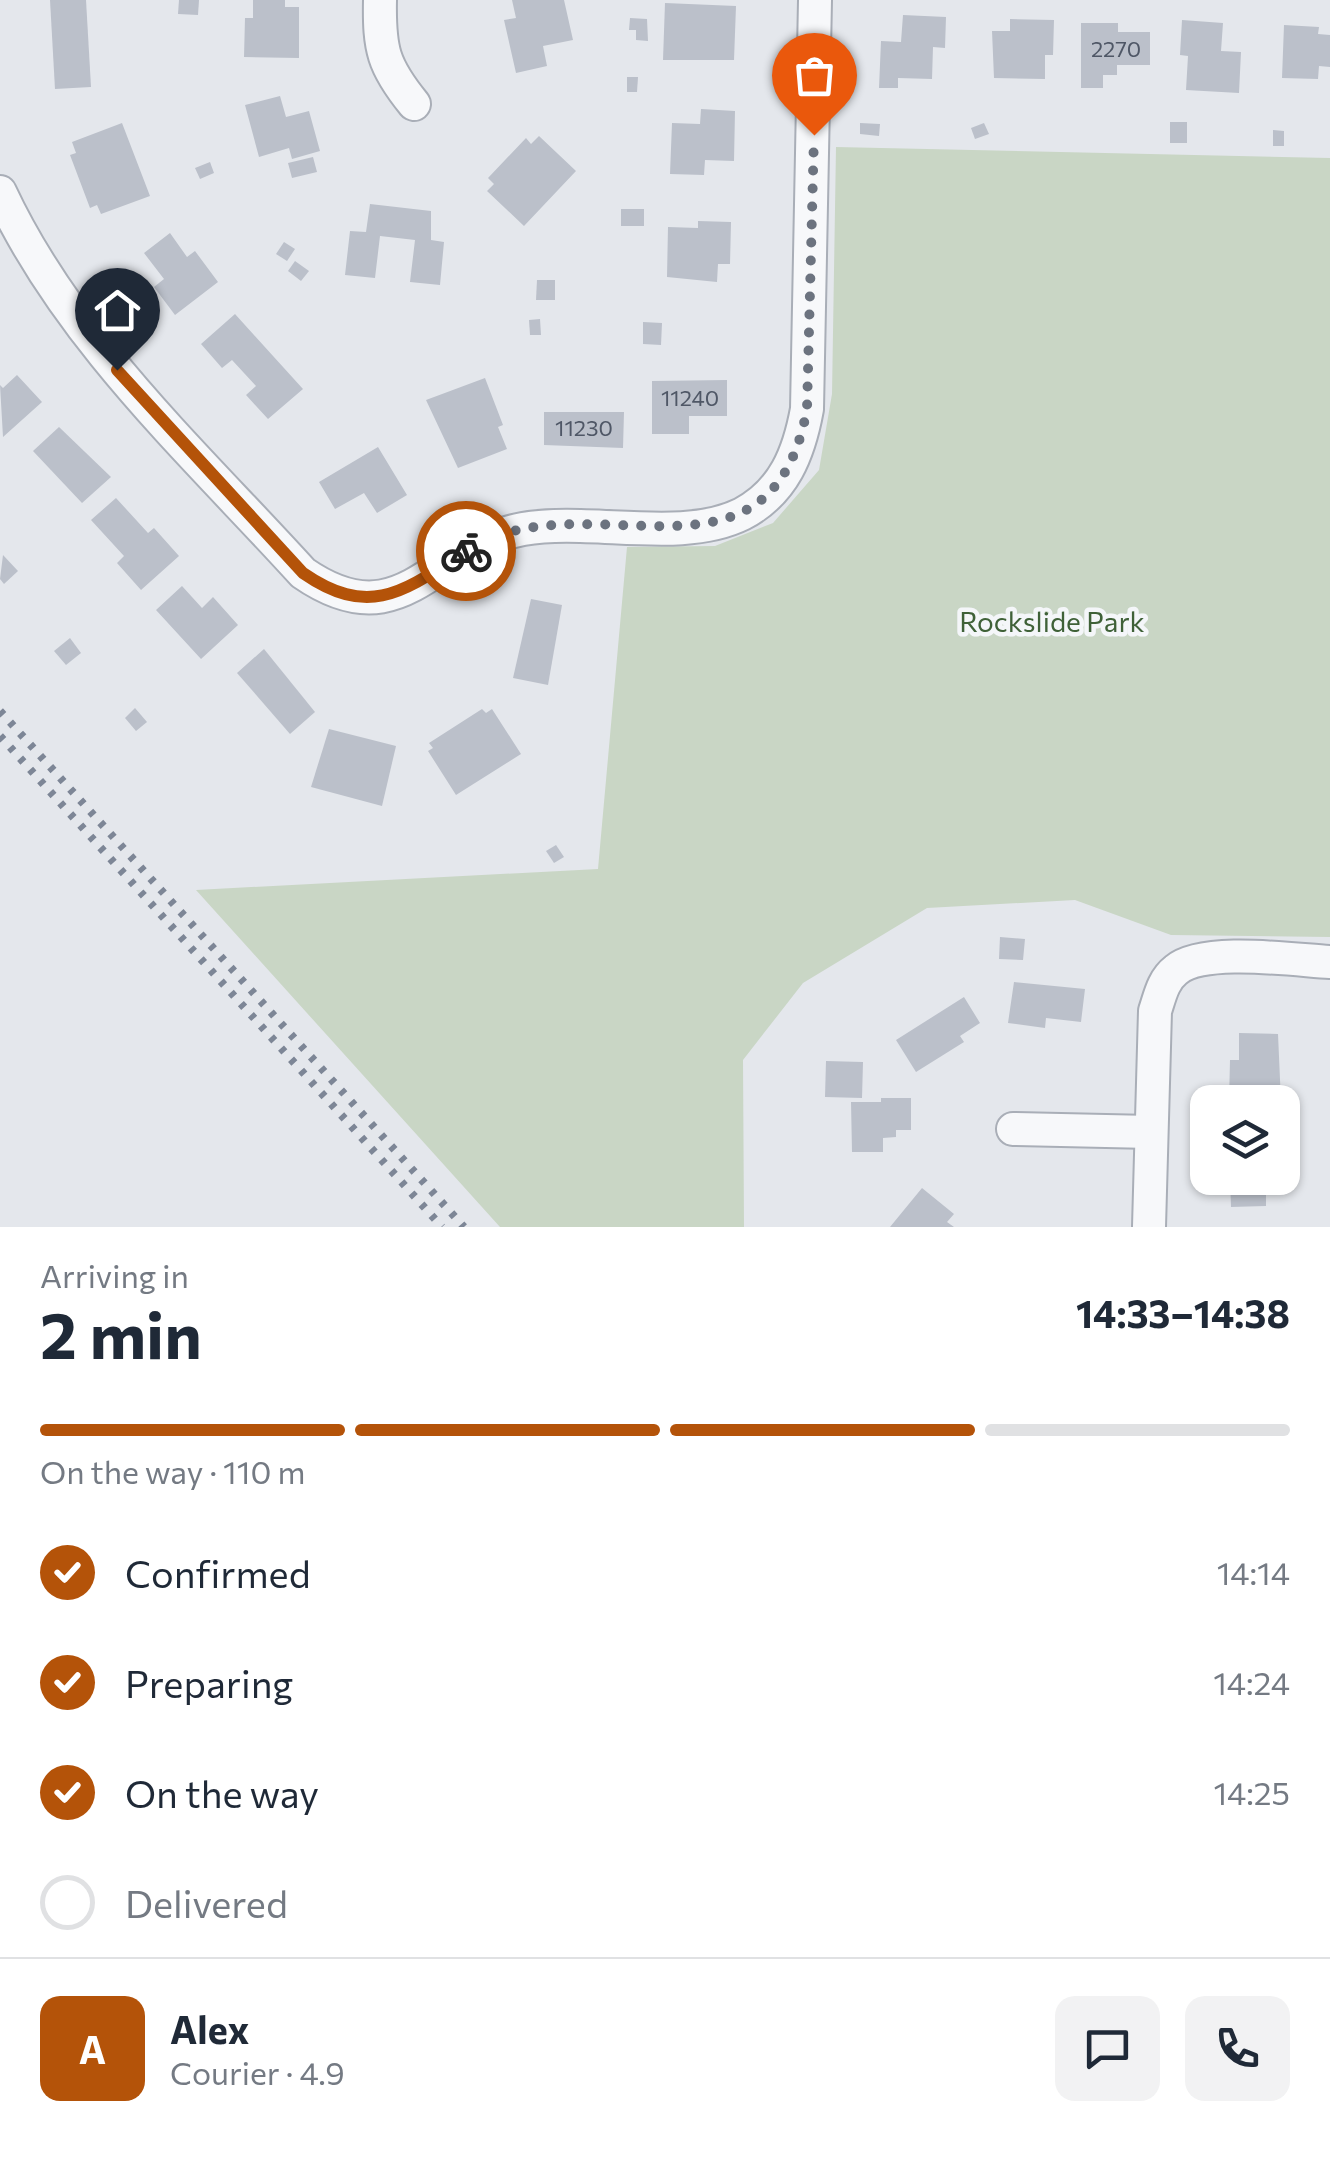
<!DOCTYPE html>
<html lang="en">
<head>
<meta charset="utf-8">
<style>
  body { margin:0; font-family:Commissioner,sans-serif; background:#f2f2f3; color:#1f2937; height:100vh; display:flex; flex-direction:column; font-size:38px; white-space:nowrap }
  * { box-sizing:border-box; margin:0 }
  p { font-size:32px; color:#747a83 }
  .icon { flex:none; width:55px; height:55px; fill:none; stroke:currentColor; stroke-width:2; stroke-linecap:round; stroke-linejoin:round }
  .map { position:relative; height:1227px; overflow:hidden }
  .drawer { display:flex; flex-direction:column; background:#fff; flex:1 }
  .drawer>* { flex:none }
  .tools { position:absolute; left:1190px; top:1085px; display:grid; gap:20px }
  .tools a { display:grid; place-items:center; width:110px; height:110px; border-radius:20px; background:#fff; box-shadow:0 2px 8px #0004; font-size:50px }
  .pin { position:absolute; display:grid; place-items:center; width:85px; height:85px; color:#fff; margin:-102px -42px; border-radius:50% 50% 50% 0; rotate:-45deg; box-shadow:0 0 10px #0007 }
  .pin .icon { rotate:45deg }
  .courier { position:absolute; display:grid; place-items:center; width:100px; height:100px; margin:-50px; border:8px solid #b45309; border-radius:50%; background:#fff; color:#222; box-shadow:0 2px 12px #0007 }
  .head em { font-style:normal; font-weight:700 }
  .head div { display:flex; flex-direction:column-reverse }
  .head { display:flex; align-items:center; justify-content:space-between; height:170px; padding:0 40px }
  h1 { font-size:65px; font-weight:700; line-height:75px }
  .bar { display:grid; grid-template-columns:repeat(4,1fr); gap:15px 10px; align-content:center; height:120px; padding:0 40px }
  .bar i { height:12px; border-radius:8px; background:#e0e1e3 }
  .bar .selected { background:#b45309 }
  .bar p { grid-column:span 4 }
  .line { display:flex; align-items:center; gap:25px; padding:0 40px; border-top:2px solid #e0e1e3 }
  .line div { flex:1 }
  .round { display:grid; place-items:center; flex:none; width:105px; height:105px; border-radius:20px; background:#f2f2f3 }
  ol { padding:0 40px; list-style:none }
  li { display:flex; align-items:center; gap:30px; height:110px }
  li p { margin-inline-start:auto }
  li .icon { padding:10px; border-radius:50%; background:#b45309; color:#fff; stroke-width:4 }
  li:last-child { color:#747a83 }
  li i { width:55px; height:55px; border:5px solid #e0e1e3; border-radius:50% }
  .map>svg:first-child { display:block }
</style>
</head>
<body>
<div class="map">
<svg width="1330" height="1227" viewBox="0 0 1330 1227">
  <rect width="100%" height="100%" fill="#e4e7ec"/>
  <polygon fill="#c9d6c5" points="836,147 1330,158 1330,937 1171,935 1075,900 927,908 803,983 743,1060 744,1227 500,1227 196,890 598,869 627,547 715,546 773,523 819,470 832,394"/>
  <g fill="#bbc0ca">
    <polygon points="50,0 86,0 91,87 55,89"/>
    <polygon points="179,0 199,0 198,15 178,14"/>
    <polygon points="253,0 285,0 285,7 299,7 299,58 244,57 245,18 253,18"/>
    <polygon points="512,0 564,0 573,40 543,46 547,66 516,73 504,20 516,18"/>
    <polygon points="665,3 736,6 734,60 663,60"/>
    <polygon points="903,15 946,17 945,48 933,47 932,79 898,78 898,88 879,88 881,41 901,42"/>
    <polygon points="630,18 647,19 648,41 636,40 636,30 629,30"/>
    <polygon points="1010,19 1054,20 1053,55 1045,55 1045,79 994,78 992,31 1010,31"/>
    <polygon points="1182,20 1223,23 1221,51 1241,52 1239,93 1186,90 1188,56 1180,55"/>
    <polygon points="1081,23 1118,23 1118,32 1150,32 1150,65 1117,65 1117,75 1103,75 1103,88 1081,88"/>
    <polygon points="1284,25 1319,27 1318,34 1330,35 1330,67 1319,66 1318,79 1282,78"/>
    <polygon points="627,77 638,77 637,92 627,92"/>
    <polygon points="280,96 286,117 309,111 320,151 292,159 289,148 259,157 245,105"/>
    <polygon points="701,109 735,111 734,161 705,160 704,175 670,174 672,123 700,124"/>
    <rect x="1170" y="122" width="17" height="21"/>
    <polygon points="122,123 150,196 101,214 97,205 90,208 70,155 76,153 72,142"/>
    <polygon points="860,123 880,124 879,136 860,134"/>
    <polygon points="984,123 989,134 975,139 971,128"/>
    <polygon points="1273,130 1284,131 1284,146 1273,146"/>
    <polygon points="539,136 576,171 524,226 487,191 494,184 488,178 526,138 531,144"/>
    <polygon points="313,157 317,172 292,178 288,163"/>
    <polygon points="210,162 214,173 200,179 195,168"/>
    <polygon points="370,204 431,211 431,240 444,242 440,285 410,282 415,240 380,236 375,278 345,275 350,231 366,232"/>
    <rect x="621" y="209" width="23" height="17"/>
    <polygon points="698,221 731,222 730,264 718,264 717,282 667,277 668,227 698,228"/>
    <polygon points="170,233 187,257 195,251 218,282 175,315 154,287 164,279 144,253"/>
    <polygon points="284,242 295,249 287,261 276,254"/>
    <polygon points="295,261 309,271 301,281 288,271"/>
    <polygon points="537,280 555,280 555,300 536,300"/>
    <polygon points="235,314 303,389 268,419 246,395 256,386 232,360 222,368 201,344"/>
    <polygon points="540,319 541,335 530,335 529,320"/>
    <polygon points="643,322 662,323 661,345 643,344"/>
    <polygon points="17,375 42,402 3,437 0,385 3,388"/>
    <polygon points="485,378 503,425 498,427 507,449 458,468 426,400"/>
    <polygon points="727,380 727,416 689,416 689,434 652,434 652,381"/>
    <polygon points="544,412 624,412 623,448 544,445"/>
    <polygon points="59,427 111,477 82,503 33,451"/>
    <polygon points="378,447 407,495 377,513 364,493 335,509 319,482"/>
    <polygon points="116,498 148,533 154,528 179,556 141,590 117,563 124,556 91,520"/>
    <polygon points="3,555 18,571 4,584 0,579"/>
    <polygon points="182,586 202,608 213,597 238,625 201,659 156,610"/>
    <polygon points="531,599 562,605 548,685 513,678"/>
    <polygon points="70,638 81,653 66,665 54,651"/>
    <polygon points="264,649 315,712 290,734 237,673"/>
    <polygon points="135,708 147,722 136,731 125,718"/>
    <polygon points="482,709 486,713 492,709 521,754 456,795 428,751 433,748 429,743"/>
    <polygon points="329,729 396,746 382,806 311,787"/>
    <polygon points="556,845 564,857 554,863 546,851"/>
    <polygon points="1000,937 1025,939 1023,960 999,959"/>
    <polygon points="1014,982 1085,989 1081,1022 1046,1018 1045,1028 1008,1023"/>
    <polygon points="964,997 980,1023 960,1036 964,1042 916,1072 896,1040"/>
    <polygon points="1239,1033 1278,1034 1281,1102 1229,1102 1230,1060 1239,1060"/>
    <polygon points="826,1061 863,1062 862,1098 825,1097"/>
    <polygon points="881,1098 911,1098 911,1130 896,1130 896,1137 883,1138 883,1152 852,1152 851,1102 881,1102"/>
    <polygon points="1230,1178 1266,1178 1266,1206 1231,1207"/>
    <polygon points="922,1188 954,1214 947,1222 954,1227 890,1227"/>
  </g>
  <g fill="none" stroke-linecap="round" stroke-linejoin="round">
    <defs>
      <g id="street">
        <path d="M380,0C379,49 383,66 414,104"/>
        <path d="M0,192C69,340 194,453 303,573C403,642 433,545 523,529C590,517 682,544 742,514C784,492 799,453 807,409L815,0"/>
        <polyline points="1013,1129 1151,1132"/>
        <path d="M1149,1227L1155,1011C1160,996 1163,980 1176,970C1203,947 1294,960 1330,962"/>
      </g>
    </defs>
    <use href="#street" stroke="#a9aeb7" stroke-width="36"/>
    <use href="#street" stroke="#f7f8fa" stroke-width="32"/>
    <g stroke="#7d8696" stroke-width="8" stroke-dasharray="5 10" stroke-linecap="butt">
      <polyline points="0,711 464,1227"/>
      <polyline points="0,736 442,1227"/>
    </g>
  </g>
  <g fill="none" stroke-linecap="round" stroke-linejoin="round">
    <path stroke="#6c737f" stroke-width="10" stroke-dasharray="0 18" d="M466,551C585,474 770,609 807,409L814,135"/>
    <path stroke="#b45309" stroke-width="12" d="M117,370L303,573C371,620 406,590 466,551"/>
  </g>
  <g text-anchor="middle" stroke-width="9" stroke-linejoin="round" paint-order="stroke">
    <g font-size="22" fill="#4f5766">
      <text x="1116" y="57">2270</text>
      <text x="690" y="406">11240</text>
      <text x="584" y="436">11230</text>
    </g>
    <g font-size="28" fill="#3f6138" stroke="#f4f6f9">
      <text x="1052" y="632">Rockslide Park</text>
    </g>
  </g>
</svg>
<div class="tools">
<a><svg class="icon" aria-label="layers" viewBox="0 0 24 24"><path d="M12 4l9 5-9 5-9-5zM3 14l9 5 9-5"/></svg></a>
</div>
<div class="pin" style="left:814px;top:135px;background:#ea580c"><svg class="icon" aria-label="bag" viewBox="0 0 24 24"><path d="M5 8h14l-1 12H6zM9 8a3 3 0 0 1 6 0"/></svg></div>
<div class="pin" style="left:117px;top:370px;background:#1f2937"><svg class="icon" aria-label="home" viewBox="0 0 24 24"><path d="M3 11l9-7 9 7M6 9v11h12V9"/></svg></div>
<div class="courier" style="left:466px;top:551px"><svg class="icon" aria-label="bike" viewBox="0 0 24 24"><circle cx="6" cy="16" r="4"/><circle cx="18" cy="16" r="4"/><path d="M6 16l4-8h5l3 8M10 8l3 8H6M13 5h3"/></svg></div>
</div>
<section class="drawer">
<div class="head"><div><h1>2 min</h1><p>Arriving in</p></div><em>14:33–14:38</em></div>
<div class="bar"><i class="selected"></i><i class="selected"></i><i class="selected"></i><i></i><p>On the way · 110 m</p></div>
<ol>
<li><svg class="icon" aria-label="check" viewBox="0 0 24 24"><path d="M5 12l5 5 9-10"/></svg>Confirmed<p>14:14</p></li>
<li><svg class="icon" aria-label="check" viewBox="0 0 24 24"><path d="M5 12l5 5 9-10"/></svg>Preparing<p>14:24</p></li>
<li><svg class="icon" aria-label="check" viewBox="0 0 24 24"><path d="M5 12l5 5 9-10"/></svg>On the way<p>14:25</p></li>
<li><i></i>Delivered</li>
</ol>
<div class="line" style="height:180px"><b class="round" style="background:#b45309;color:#fff">A</b><div><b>Alex</b><p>Courier · 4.9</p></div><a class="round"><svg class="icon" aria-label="chat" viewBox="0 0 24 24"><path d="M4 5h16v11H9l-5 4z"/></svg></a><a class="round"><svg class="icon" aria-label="phone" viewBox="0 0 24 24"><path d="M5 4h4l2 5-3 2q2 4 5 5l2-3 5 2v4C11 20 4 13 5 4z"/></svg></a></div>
</section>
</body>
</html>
